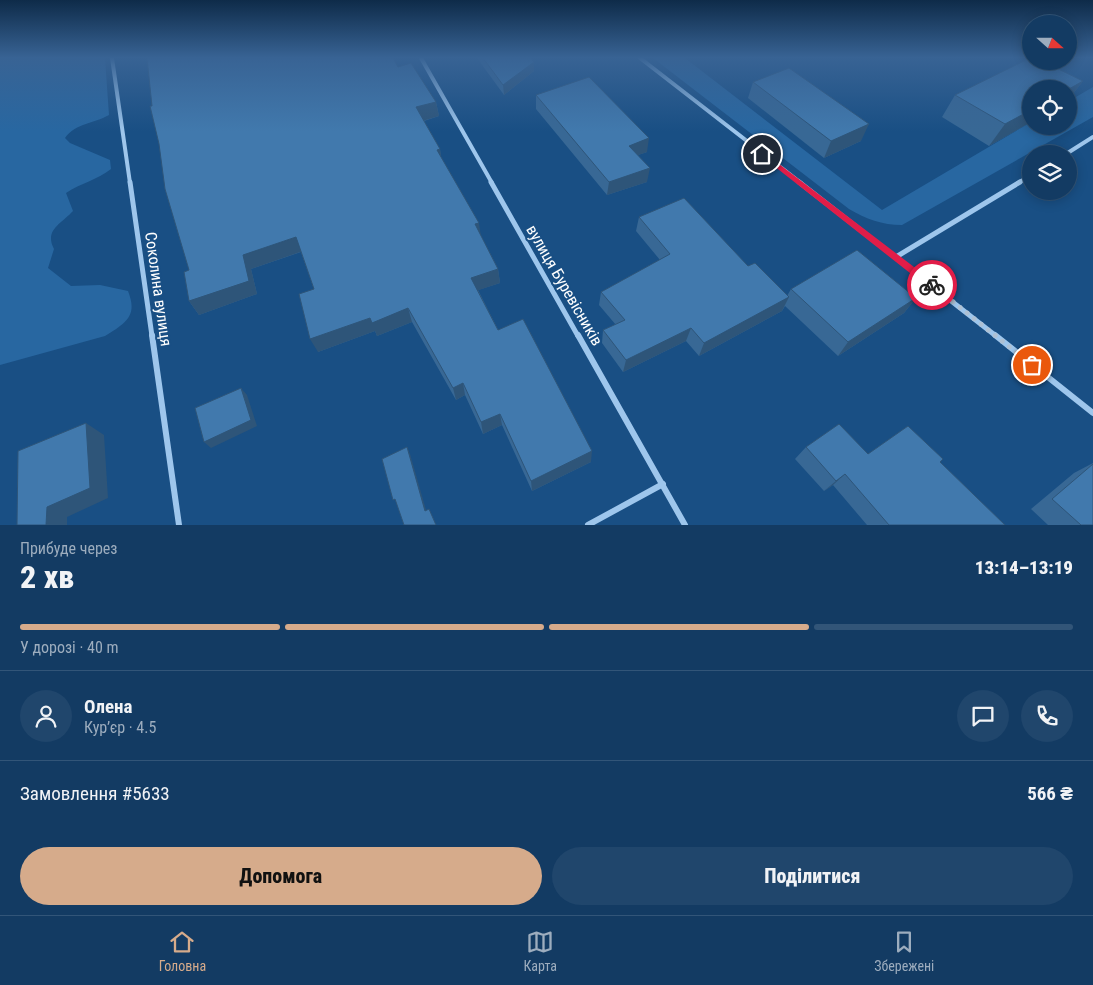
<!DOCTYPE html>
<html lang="uk">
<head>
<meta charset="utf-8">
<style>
  body { margin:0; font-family:"Roboto Condensed",sans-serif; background:#20466c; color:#f1f3f6; height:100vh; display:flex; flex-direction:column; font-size:19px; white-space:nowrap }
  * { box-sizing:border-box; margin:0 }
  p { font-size:16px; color:#9dadbe }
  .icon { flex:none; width:28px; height:28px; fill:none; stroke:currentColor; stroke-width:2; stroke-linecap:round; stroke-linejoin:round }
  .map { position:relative; height:525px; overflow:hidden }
  .panel { display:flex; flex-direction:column; background:#133b63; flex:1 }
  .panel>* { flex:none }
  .needle { width:32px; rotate:111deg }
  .controls { position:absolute; left:1022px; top:15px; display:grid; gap:10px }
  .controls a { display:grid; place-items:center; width:55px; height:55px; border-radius:50%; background:#133b63; box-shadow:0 2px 12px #0003,0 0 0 1px #325578; font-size:25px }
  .pin { position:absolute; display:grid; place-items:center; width:42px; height:42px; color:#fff; margin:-21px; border:2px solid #fff; border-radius:50%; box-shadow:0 1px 5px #0007 }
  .courier { position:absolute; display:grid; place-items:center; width:50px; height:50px; margin:-25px; border:4px solid #e11d48; border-radius:50%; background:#fff; color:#222; box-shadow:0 1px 6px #0007 }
  .summary em { font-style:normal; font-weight:800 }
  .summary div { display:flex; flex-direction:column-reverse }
  .summary { display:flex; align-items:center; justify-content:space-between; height:85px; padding:0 20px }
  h1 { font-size:32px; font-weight:800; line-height:38px }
  .bar { display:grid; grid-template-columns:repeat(4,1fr); gap:8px 5px; align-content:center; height:60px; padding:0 20px }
  .bar i { height:6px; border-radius:4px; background:#325578 }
  .bar .on { background:#d6ab8b }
  .bar p { grid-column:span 4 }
  .line { display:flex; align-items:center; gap:12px; padding:0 20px; border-top:1px solid #325578 }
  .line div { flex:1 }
  .round { display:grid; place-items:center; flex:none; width:52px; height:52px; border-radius:26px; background:#20466c }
  .primary-button { display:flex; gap:10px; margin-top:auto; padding:10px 20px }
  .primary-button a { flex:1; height:58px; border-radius:30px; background:#d6ab8b; color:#111; font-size:20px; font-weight:800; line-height:58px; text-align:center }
  .primary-button a+a { background:#20466c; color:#f1f3f6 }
  .tabs { display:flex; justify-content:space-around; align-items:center; height:70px; border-top:1px solid #325578; background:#133b63; font-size:14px; color:#9dadbe }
  .tabs a { display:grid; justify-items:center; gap:2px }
  .tabs .on { color:#d6ab8b }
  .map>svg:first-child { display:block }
</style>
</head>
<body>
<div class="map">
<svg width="1093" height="525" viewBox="0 0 1093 525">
  <rect width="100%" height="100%" fill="#194f84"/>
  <g fill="#2867a1">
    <path d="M0,58H105L109,115C93,124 76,123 65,138L70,143L110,160L111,169C97,180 81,183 66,193L73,211C61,224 44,230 54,249L48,268L71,286L100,285L128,291C138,316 126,323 105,336L0,365Z"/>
    <path d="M653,58H685L882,210L1031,122V126H1069V101L1093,87V117L902,225C882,225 866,219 849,209Z"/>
  </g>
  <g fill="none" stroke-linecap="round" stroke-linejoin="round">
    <g stroke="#9ec6ec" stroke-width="4">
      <polyline points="112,58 130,183"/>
      <polyline points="421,58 492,183"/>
      <polyline points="640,58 801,183"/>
      <polyline points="1066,154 1093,137"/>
      <polyline points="1018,183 1031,175"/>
    </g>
    <g stroke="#9ec6ec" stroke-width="5">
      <polyline points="130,182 152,336"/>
      <polyline points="491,182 578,336"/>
      <polyline points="799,182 996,336"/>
      <polyline points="896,257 1020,182"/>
    </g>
    <g stroke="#9ec6ec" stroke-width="6">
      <polyline points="152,335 179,525"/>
      <polyline points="578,335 685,525"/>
      <polyline points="995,335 1093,413"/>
      <polyline points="588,525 663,484"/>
    </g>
  </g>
  <g fill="#386895">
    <polygon points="477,58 531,58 534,62 534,71 504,95"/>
    <polygon points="398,67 436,102 439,116 424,121 440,149 441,158 498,269 500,283 478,290 498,330 591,462 532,491 502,425 483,434 465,395 456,400 412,322 377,336 375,331 318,352 314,289 301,252 251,269 257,294 199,315 189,301 189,270 159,144"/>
    <polygon points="1083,81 1069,99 1069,89 1031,122 989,146 942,117 955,95"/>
    <polygon points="753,82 861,141 824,158 748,98"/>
    <polygon points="536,95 647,152 638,155 647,182 607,195 536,109"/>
    <polygon points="639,217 748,266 787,296 791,289 916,298 904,313 838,356 785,306 782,311 699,356 686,341 623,372 602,343 603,330 616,325 599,305 601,292 660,260 636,231"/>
    <polygon points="806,447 868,454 940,462 1005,525 867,525 833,485 824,491 795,459"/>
    <polygon points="1093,463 1093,525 1048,525 1031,509 1074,473"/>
  </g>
  <g fill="#2e5579">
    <polygon points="534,62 534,71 504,95 503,85"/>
    <polygon points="1083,81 1069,99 1069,89"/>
    <polygon points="436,102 439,116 419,122 416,107"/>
    <polygon points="1031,110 1031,122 989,146 1005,124"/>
    <polygon points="869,124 861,141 824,158 831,141"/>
    <polygon points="649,138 647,152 627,159 629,146"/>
    <polygon points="440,149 442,164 437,150"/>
    <polygon points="650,168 647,182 607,195 609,182"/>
    <polygon points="479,223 481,237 475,224"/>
    <polygon points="296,237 303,251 251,269 257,294 199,315 189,301 243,255"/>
    <polygon points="498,269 500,283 473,292 471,278"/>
    <polygon points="789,297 782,311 699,356 704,343"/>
    <polygon points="916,298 904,313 838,356 848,342"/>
    <polygon points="408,308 412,322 377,336 375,331 318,352 310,339 370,318"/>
    <polygon points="691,328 686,341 623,372 626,360"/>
    <polygon points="463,383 465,395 456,400 453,388"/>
    <polygon points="241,388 247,395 257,426 211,448 204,442"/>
    <polygon points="500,414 502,425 483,434 481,422"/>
    <polygon points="86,423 104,435 108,498 67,517 67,525 46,525 47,507"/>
    <polygon points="407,447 410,454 428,517 425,511"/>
    <polygon points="592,451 591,462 532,491 531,481"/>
    <polygon points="845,474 833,485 824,491 836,481"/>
  </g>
  <g fill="#4179ad" stroke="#2e5579">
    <polygon points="147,58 393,58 398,67 411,63 436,102 416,107 440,149 437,150 479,223 475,224 498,269 471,278 498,330 523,319 592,451 531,481 500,414 481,422 463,383 453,388 408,308 372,323 370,318 310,339 299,294 314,289 296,237 243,255 249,281 189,301 184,272 189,270 165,189 159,144 150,106 152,106"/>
    <polygon points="483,58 531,58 534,62 503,85"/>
    <polygon points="1030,58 1031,58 1031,61 1042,61 1083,81 1069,89 1031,89 1031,110 1005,124 955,95"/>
    <polygon points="789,68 869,124 831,141 753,82"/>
    <polygon points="589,77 649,138 629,146 650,168 609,182 536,95"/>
    <polygon points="684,198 748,266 755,263 789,297 704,343 691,328 626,360 603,330 625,320 601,292 670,254 639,217"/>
    <polygon points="857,250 916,298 848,342 791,289"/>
    <polygon points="241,388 251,420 204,442 195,408"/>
    <polygon points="86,423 90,488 47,507 46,525 17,525 18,451"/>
    <polygon points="839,424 868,454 908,426 943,459 940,462 1005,525 889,525 845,474 836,481 806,447"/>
    <polygon points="407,447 425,511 429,509 436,525 404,525 395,499 393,500 382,459"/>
    <polygon points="1093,464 1093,525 1081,525 1052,499"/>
  </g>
  <linearGradient id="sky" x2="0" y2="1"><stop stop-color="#0e2b49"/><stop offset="0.44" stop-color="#386394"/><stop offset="1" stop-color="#386394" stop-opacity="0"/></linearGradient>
  <rect width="1093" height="131" fill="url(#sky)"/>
  <polygon fill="#e11d48" points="762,151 935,283 935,288 929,288 760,155 759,154"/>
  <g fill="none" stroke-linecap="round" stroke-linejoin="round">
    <polyline stroke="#aec1d4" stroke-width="5" stroke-dasharray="0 9" points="932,285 1032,365"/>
  </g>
  <g text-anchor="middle" stroke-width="4" stroke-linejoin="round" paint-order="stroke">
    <g font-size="16" fill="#fff" stroke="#194f84">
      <text transform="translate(565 285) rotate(60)" y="6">вулиця Буревісників</text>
      <text transform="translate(159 289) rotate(82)" y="6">Соколина вулиця</text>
    </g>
  </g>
</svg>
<div class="controls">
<a><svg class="needle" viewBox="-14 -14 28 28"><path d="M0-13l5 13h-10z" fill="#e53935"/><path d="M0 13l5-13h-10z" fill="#9dadbe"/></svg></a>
<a><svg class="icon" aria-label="locate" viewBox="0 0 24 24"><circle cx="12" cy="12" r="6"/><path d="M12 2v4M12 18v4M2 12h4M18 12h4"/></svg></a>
<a><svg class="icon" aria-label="layers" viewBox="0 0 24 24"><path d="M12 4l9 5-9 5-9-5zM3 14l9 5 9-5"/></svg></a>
</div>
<div class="pin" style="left:1032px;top:365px;background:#ea580c"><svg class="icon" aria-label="bag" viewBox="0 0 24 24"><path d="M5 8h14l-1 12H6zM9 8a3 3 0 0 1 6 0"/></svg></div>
<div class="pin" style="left:762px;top:154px;background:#1f2937"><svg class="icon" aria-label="home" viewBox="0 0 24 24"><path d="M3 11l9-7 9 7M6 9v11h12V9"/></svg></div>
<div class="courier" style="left:932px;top:285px"><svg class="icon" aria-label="bike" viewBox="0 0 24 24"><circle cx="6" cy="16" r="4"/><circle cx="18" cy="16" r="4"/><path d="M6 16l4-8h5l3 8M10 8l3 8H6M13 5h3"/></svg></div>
</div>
<section class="panel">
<div class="summary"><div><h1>2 хв</h1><p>Прибуде через</p></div><em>13:14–13:19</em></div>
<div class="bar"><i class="on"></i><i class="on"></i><i class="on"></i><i></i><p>У дорозі · 40 m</p></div>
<div class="line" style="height:90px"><a class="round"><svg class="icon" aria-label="person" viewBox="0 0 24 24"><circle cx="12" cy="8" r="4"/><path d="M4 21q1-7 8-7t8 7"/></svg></a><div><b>Олена</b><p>Кур’єр · 4.5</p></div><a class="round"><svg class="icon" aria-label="chat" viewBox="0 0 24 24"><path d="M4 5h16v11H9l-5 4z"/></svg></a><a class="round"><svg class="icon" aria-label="phone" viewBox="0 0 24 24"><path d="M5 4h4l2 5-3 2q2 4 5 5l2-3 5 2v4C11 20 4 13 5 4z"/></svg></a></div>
<div class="line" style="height:65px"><div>Замовлення #5633</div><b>566 ₴</b></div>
<div class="primary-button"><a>Допомога</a><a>Поділитися</a></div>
</section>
<nav class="tabs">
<a class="on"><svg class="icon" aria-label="home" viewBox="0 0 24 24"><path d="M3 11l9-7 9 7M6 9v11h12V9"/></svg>Головна</a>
<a><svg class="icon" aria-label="map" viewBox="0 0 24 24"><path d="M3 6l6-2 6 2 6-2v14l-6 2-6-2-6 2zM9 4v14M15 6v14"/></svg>Карта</a>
<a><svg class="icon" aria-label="saved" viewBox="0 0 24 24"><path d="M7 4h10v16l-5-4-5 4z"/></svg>Збережені</a>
</nav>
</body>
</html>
